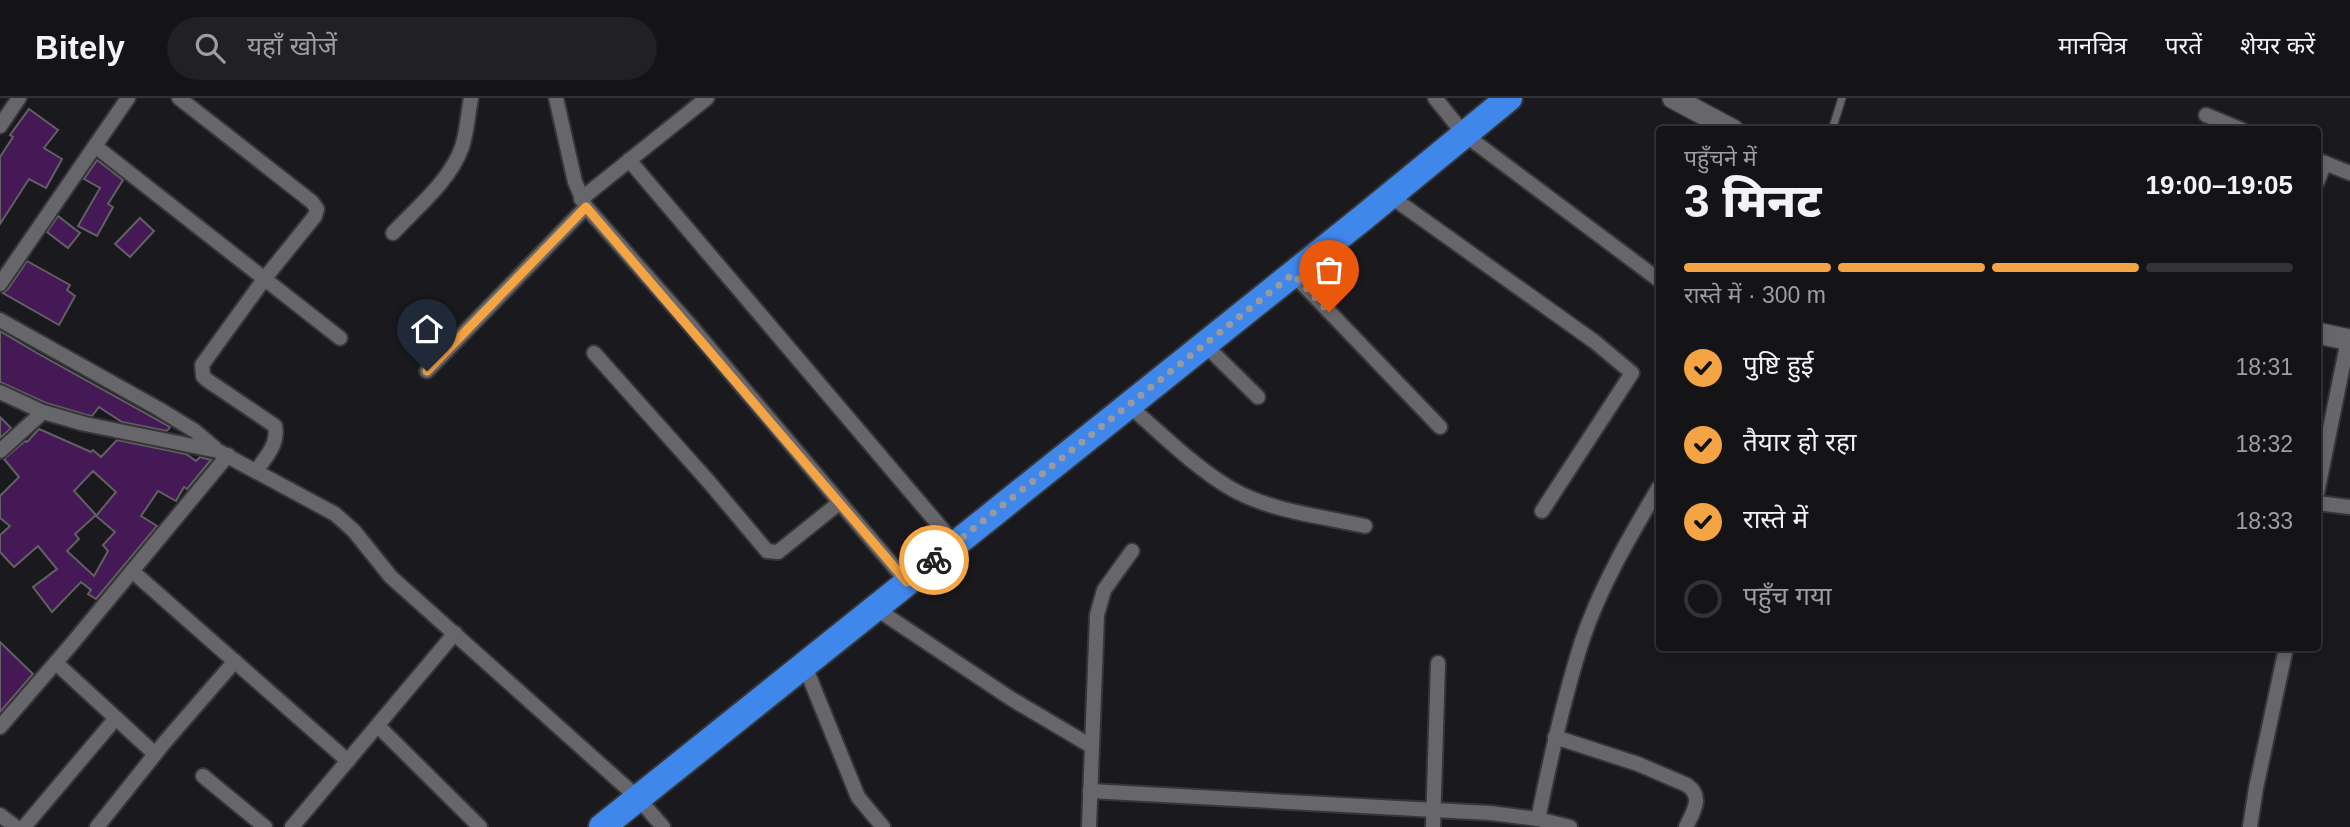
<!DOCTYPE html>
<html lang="hi">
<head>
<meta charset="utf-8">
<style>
  body { margin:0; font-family:Arial,"Noto Sans Devanagari",sans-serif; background:#212123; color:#f1f3f6; height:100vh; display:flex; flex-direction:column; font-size:26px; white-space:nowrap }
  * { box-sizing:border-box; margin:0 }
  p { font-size:23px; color:#9d9ea1 }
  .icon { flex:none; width:38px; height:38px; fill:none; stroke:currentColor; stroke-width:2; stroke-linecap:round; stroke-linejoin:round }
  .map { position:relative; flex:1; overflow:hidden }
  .drawer { position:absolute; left:1656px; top:28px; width:665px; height:525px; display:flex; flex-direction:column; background:#141416; border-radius:7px; box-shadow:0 4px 10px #0003,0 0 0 2px #333335 }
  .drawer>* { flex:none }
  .pin { position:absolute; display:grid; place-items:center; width:60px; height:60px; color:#fff; margin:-72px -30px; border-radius:50% 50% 50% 0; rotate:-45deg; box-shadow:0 0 7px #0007 }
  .pin .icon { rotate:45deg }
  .courier { position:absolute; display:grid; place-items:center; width:70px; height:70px; margin:-35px; border:5px solid #f4a443; border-radius:50%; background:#fff; color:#222; box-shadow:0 2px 9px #0007 }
  .overview em { font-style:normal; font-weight:800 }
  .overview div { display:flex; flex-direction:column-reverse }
  .overview { display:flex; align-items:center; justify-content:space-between; height:119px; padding:0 28px }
  h1 { font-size:46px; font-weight:800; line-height:52px }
  .bar { display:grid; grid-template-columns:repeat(4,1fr); gap:10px 7px; align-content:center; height:84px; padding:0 28px }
  .bar i { height:9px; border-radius:5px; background:#333335 }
  .bar .on { background:#f4a443 }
  .bar p { grid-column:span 4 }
  ol { padding:0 28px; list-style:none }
  li { display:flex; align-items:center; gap:21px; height:77px }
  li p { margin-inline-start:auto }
  li .icon { padding:7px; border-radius:50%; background:#f4a443; color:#111; stroke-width:4 }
  li:last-child { color:#9d9ea1 }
  li i { width:38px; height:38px; border:4px solid #333335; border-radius:50% }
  header { display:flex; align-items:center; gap:42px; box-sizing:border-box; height:98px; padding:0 35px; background:#141416; border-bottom:2px solid #333335 }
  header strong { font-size:33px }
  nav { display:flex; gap:38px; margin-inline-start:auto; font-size:24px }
  .search { width:490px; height:63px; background:#212123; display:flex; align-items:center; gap:18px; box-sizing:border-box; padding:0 24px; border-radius:38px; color:#9d9ea1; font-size:26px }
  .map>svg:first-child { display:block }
</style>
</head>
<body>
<header>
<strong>Bitely</strong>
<div class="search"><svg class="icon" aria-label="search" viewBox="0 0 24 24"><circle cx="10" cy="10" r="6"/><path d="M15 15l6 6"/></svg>यहाँ खोजें</div>
<nav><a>मानचित्र</a><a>परतें</a><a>शेयर करें</a></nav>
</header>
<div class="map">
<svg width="2350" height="729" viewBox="0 0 2350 729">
  <rect width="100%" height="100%" fill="#1a1a1e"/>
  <g fill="#441956" stroke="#626064" stroke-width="2" fill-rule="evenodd">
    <polygon points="29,11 58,32 44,50 62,61 46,90 29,81 0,126 0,59 13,39 10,37"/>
    <polygon points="97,62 123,82 108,106 113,109 97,138 78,128 100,90 84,81"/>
    <polygon points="58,118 80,135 68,150 47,134"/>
    <polygon points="140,120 154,133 130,159 115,146"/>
    <polygon points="27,163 70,187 67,192 75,198 59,227 3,195 8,191"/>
    <polygon points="0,233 37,255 170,329 167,333 122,324 99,309 92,318 87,317 46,305 0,284"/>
    <polygon points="0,319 11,330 0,340"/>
    <path d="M39,331L91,354L93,352L101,359L117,342L186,356L196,363L200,359L211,362L187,391L184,389L176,403L158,393L141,418L157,428L96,501L88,496L91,492L81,484L52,514L33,489L57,471L38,448L14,469L0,454V437L10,428L0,420V398L19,379L4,361L25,343L27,344ZM93,373L116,394L96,418L115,434L103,447L108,453L94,478L67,453L79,441L75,436L96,417L74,393Z"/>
    <polygon points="0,544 33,576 0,614"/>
  </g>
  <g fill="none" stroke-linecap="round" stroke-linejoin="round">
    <defs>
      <polyline id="lane" points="1832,32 1842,0"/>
      <g id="street">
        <path d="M179,0L312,104L317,111L315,118L265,180L202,267L203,278L207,282L275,328C279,346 266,358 257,372"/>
        <polyline points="556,0 575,84 586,109 689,226 907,484"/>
        <polyline points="1435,0 1464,36 1659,182"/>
        <polyline points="2206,17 2242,32"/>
        <polyline points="0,28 19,0"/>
        <polyline points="95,48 340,240"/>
        <polyline points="629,62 955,446"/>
        <polyline points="2317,62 2350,75"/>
        <polyline points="2317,84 2325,65"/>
        <polyline points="1390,98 1595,244 1632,275 1542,413"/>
        <polyline points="581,101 707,0"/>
        <path d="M393,135C417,109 450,83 462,49C467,34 468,16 471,0"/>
        <polyline points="1293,176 1440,329"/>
        <polyline points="0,186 128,0"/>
        <polyline points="0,222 159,311 195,333 215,350"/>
        <polyline points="1205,247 1258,299"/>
        <polyline points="594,255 709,384 767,453 778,454 839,405"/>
        <polyline points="427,273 586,109"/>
        <polyline points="0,294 43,314 85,326 218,353 335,416 354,433 391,479 638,700 663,729"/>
        <path d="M1128,307C1161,335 1193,368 1230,390C1269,413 1321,418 1365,428"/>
        <polyline points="0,353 43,314"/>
        <polyline points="2317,395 2348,242"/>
        <polyline points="2317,405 2350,409"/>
        <polyline points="132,473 348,663"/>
        <polyline points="875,510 1010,600 1091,648"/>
        <polyline points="56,565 155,656"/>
        <polyline points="804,566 858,699 883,729"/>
        <polyline points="378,628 480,729"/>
        <polyline points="0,629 70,548 228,357"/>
        <path d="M1555,639L1638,666L1687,687C1704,699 1693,714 1686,729"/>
        <polyline points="203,678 265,729"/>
        <polyline points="1090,693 1490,715 1538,721 1570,729"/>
        <polyline points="0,717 16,729"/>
        <path d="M1538,721C1550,662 1563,602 1582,543C1600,489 1630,438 1659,389"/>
        <polyline points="24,729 116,620"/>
        <polyline points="97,729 164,645 235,563"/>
        <polyline points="292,729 455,535"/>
        <polyline points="1089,729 1097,517 1104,492 1132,453"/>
        <polyline points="1433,729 1438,565"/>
        <polyline points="2250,729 2256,690 2286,550"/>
      </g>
      <g id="secondary">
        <polyline points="1673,0 1733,32"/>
        <polyline points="2317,235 2350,242"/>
      </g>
      <polyline id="highway" points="602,729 1364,119 1509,0"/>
    </defs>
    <use href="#lane" stroke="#363638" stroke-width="10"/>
    <use href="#street" stroke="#363638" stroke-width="18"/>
    <use href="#secondary" stroke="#363638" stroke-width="24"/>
    <use href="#highway" stroke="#363638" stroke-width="30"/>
    <use href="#lane" stroke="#67676b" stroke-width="7"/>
    <use href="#street" stroke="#67676b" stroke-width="14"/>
    <use href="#secondary" stroke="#67676b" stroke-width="21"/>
    <use href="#highway" stroke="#4087eb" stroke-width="26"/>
  </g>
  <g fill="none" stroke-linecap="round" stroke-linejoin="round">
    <polyline stroke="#9a9a9d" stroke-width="7" stroke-dasharray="0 12.6" points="934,462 1293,176 1329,214"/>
    <polyline stroke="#f4a443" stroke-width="9" points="427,273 586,109 907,484 934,462"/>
  </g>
</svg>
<div class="pin" style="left:1329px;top:214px;background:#ea580c"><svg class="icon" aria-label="bag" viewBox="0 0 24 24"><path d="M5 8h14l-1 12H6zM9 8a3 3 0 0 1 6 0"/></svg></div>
<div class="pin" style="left:427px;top:273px;background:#1f2937"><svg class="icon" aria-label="home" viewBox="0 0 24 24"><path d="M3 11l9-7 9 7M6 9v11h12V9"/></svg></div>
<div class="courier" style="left:934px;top:462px"><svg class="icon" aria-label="bike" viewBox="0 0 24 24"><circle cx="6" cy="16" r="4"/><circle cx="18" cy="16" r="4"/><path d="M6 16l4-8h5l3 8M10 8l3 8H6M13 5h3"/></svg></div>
<section class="drawer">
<div class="overview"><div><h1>3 मिनट</h1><p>पहुँचने में</p></div><em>19:00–19:05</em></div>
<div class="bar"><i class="on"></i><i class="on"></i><i class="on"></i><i></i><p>रास्ते में · 300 m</p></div>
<ol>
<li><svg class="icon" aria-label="check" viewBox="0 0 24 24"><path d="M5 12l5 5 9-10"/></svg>पुष्टि हुई<p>18:31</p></li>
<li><svg class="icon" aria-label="check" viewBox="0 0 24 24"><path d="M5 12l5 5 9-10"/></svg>तैयार हो रहा<p>18:32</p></li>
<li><svg class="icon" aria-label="check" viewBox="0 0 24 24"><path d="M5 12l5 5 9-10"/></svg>रास्ते में<p>18:33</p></li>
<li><i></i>पहुँच गया</li>
</ol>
</section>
</div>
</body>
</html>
